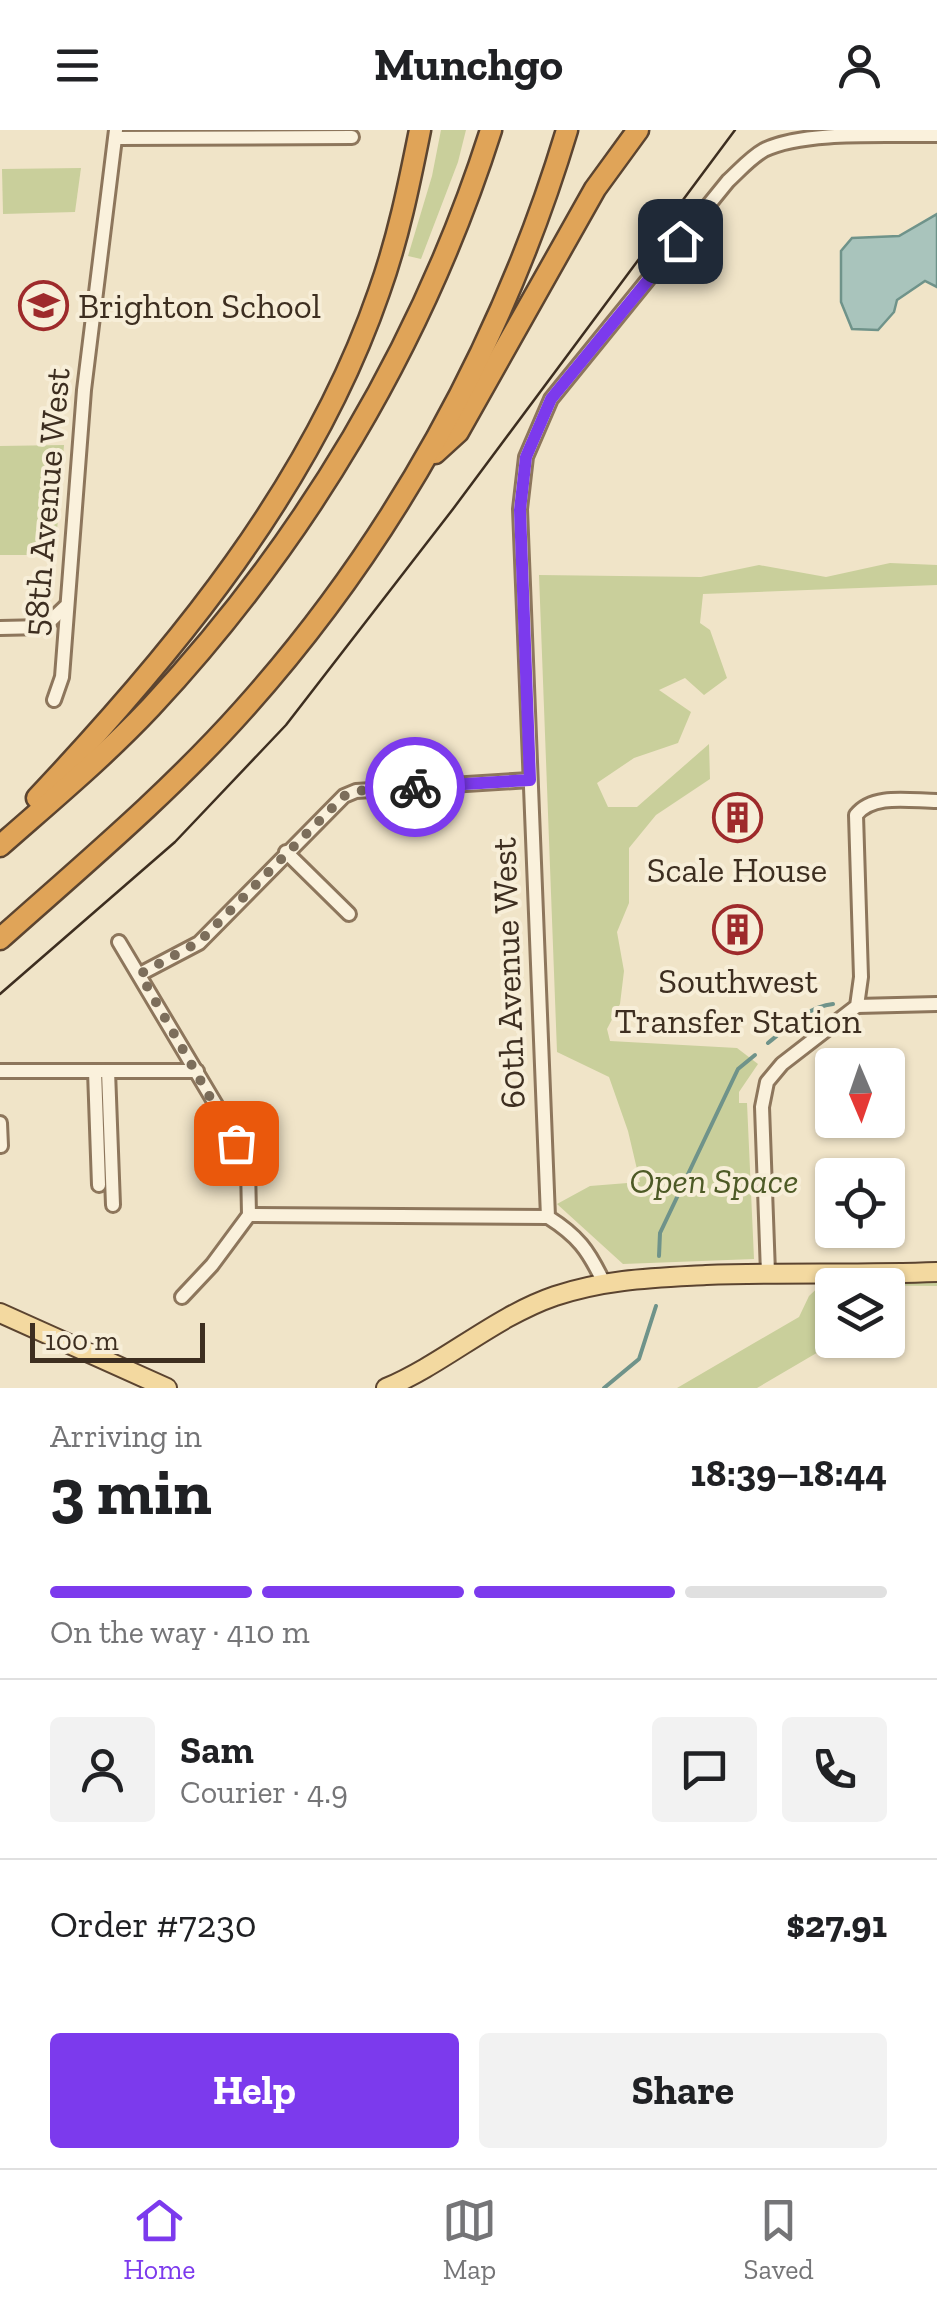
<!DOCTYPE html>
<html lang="en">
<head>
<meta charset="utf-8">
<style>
  body { margin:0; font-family:"Zilla Slab",serif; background:#f2f2f2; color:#202124; height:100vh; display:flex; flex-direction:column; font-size:38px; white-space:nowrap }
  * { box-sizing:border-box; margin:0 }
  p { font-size:32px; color:#757577 }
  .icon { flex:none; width:55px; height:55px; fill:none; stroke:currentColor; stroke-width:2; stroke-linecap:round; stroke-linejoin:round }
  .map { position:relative; height:1258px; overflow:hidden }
  .panel { display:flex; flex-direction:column; background:#fff; flex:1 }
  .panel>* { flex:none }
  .needle { width:65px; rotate:178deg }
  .controls { position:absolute; left:815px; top:918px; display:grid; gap:20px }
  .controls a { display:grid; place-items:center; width:90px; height:90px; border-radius:10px; background:#fff; box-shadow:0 2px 8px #0004; font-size:50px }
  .scale { position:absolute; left:30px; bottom:25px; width:175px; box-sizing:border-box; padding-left:10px; border:5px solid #3d2e20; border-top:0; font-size:28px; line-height:35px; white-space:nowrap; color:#3d2e20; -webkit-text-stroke:8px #f7eed8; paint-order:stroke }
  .pin { position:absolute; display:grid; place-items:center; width:85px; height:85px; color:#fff; margin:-42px; border-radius:20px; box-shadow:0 5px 15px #0006 }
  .courier { position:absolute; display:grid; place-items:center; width:100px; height:100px; margin:-50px; border:8px solid #7c3aed; border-radius:50%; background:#fff; color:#222; box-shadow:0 2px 12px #0007 }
  .summary em { font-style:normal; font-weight:800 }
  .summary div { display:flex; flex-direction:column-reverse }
  .summary { display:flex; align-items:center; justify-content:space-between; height:170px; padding:0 50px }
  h1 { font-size:65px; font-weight:800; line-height:75px }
  .bar { display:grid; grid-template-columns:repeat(4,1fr); gap:15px 10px; align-content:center; height:120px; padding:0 50px }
  .bar i { height:12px; border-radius:8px; background:#e0e0e0 }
  .bar .active { background:#7c3aed }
  .bar p { grid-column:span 4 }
  .line { display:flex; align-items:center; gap:25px; padding:0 50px; border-top:2px solid #e0e0e0 }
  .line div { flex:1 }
  .round { display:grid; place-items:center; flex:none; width:105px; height:105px; border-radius:10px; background:#f2f2f2 }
  .primary-button { display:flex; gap:20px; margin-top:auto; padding:20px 50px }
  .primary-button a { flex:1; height:115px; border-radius:10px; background:#7c3aed; color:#fff; font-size:40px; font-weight:800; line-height:115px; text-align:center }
  .primary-button a+a { background:#f2f2f2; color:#202124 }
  header { display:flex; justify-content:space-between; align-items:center; height:130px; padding:0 50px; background:#fff; font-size:45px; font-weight:800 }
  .menu { display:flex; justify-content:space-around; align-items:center; height:140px; border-top:2px solid #e0e0e0; background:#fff; font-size:28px; color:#757577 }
  .menu a { display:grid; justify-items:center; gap:5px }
  .menu .active { color:#7c3aed }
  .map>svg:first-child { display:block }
</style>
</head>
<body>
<header><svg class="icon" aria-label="menu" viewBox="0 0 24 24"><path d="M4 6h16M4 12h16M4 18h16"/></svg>Munchgo<svg class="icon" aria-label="person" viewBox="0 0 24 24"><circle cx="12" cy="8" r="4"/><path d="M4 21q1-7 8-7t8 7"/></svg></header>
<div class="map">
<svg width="937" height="1258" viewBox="0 0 937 1258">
  <rect width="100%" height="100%" fill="#f0e4c8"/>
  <g fill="#c9cf9b">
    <polygon points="441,0 466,0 458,32 421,129 408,126 432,46"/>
    <polygon points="81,38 75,82 3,84 2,39"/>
    <polygon points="64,315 55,425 0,425 0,316"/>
    <polygon points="890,433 937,435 937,455 703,464 700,493 710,500 727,548 704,565 685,548 659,560 691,582 678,613 634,628 597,653 608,677 637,677 709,614 710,649 656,685 629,718 629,773 617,802 624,841 620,874 607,899 610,911 737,918 758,934 739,962 739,973 747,973 754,1129 623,1134 557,1074 590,1056 640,1052 628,1001 609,947 557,922 539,445 701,447 759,435 826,447"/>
    <polygon points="937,1149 937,1156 832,1155 832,1159 821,1168 820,1221 757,1258 677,1258 799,1187 809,1166 826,1150"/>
  </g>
  <polygon fill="#a9c4bc" stroke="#6f938a" stroke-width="2.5" points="937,84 937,157 925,151 897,170 894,182 878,200 852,199 841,172 841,121 852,108 899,106"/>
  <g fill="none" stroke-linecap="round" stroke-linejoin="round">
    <g stroke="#6f938a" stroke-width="4">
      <path d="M768,913C788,897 807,877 833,874"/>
      <polyline points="659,1126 660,1103 738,939 755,925"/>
      <polyline points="604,1258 639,1229 656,1176"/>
    </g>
    <defs>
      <g id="minor">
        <polyline points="116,8 352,7"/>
        <polyline points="0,498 44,497 65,477"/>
        <polyline points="54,570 62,547 84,260 116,0"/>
        <polyline points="286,722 349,784"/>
        <polyline points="119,812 225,990 248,1036 249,1085 212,1135 182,1167"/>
        <polyline points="140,844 199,813 344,666 356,661 530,650"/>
        <polyline points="857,876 937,874"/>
        <polyline points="0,941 197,941"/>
        <polyline points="95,941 99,1055"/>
        <polyline points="108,941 113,1075"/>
        <polyline points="0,993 1,1016"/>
        <polyline points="249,1085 548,1087"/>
        <path d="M768,1143L762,977L767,952L782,934L857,876L861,847L856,685C873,663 911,671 937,671"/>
        <path d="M603,1151C588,1120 578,1106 548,1087L520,379L526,327L551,269L728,51C740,40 750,28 764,20C804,0 891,6 937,5"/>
      </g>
      <g id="major">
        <polyline points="0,1183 167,1258"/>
        <path d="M386,1258C445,1233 494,1187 555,1166C607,1149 652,1148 706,1145C783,1142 860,1145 937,1142"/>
      </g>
      <g id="highway">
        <polyline points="435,323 458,302 595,59 638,0"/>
        <path d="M37,668C176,521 312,356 379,162C398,109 409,55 420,0"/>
        <path d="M0,716C51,671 104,627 151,577C304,413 423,214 491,0"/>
        <path d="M0,809C83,735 169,663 243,580C392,414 503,213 567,0"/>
      </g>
    </defs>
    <use href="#minor" stroke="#8d765c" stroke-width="18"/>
    <use href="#major" stroke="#5b4430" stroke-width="22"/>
    <use href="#highway" stroke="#5b4430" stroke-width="25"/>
    <use href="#minor" stroke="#faf1dc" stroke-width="12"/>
    <use href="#major" stroke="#f3d9a0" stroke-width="18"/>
    <use href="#highway" stroke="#e0a458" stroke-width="20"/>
    <polyline stroke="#3d2e20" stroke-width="2.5" points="0,864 175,712 286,595 453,379 735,0"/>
  </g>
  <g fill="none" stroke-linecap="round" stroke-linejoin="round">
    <polyline stroke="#7c6e5b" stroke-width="10" stroke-dasharray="0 18" points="236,1013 140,844 199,812 344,666 356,661 415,657"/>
    <polyline stroke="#7c3aed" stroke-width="12" points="415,657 530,650 520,380 526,327 551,269 680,111"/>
  </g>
  <defs>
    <symbol id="school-ring" viewBox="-11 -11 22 22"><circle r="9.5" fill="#f7eed8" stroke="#9e2a2b" stroke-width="1.5"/><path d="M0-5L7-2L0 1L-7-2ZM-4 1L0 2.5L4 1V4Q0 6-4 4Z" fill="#9e2a2b"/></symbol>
    <symbol id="building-ring" viewBox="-11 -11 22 22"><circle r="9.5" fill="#f7eed8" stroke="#9e2a2b" stroke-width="1.5"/><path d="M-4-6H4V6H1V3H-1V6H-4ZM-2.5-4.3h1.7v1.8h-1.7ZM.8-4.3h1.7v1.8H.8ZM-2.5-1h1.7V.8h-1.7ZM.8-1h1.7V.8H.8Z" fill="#9e2a2b"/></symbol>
  </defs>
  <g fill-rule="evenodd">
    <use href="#school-ring" x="16" y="148" width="55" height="55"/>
    <use href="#building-ring" x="710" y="660" width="55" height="55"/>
    <use href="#building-ring" x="710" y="772" width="55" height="55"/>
  </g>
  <g text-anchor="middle" stroke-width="8" stroke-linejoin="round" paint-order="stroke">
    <g font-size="35" fill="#3d2e20" stroke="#f7eed8">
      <text x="78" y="188" text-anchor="start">Brighton School</text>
      <text x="737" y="752">Scale House</text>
      <text x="738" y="863">Southwest<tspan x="738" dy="40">Transfer Station</tspan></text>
    </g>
    <g font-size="35" fill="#3d2e20" stroke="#f7eed8">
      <text transform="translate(46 372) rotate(-85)" y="12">58th Avenue West</text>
      <text transform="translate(508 843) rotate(-92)" y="12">60th Avenue West</text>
    </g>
    <g font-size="35" font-style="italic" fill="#4d5a26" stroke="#f7eed8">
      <text x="714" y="1063">Open Space</text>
    </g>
  </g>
</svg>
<div class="controls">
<a><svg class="needle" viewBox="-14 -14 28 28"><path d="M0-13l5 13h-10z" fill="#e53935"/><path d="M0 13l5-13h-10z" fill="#757577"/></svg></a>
<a><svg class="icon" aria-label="locate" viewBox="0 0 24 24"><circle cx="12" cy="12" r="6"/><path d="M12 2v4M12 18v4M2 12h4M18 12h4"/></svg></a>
<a><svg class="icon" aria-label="layers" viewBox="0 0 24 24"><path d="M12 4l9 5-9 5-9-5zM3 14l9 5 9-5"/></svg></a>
</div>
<div class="scale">100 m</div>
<div class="pin" style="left:236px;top:1013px;background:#ea580c"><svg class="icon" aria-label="bag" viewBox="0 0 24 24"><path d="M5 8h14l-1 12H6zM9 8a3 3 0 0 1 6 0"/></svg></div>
<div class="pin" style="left:680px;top:111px;background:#1f2937"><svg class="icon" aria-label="home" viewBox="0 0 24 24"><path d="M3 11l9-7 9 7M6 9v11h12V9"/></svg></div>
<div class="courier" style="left:415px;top:657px"><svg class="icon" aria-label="bike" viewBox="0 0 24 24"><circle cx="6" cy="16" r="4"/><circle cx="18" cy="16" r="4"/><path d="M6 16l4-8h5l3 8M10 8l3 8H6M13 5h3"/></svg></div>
</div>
<section class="panel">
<div class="summary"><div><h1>3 min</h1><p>Arriving in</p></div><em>18:39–18:44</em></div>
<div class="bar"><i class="active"></i><i class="active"></i><i class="active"></i><i></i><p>On the way · 410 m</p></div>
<div class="line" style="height:180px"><a class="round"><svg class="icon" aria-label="person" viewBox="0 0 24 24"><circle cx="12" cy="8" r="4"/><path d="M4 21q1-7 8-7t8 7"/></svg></a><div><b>Sam</b><p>Courier · 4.9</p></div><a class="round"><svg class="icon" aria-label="chat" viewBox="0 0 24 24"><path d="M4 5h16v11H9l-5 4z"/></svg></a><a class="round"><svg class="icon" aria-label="phone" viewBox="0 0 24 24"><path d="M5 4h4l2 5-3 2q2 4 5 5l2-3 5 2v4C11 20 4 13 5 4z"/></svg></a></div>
<div class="line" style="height:130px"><div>Order #7230</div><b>$27.91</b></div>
<div class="primary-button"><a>Help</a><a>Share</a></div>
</section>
<nav class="menu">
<a class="active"><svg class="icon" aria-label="home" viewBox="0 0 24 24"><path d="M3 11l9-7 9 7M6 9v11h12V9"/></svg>Home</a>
<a><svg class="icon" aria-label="map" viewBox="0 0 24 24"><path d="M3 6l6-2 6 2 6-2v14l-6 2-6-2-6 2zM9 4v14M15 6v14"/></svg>Map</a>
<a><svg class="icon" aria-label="saved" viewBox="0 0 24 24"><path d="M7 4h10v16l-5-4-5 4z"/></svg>Saved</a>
</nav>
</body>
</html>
